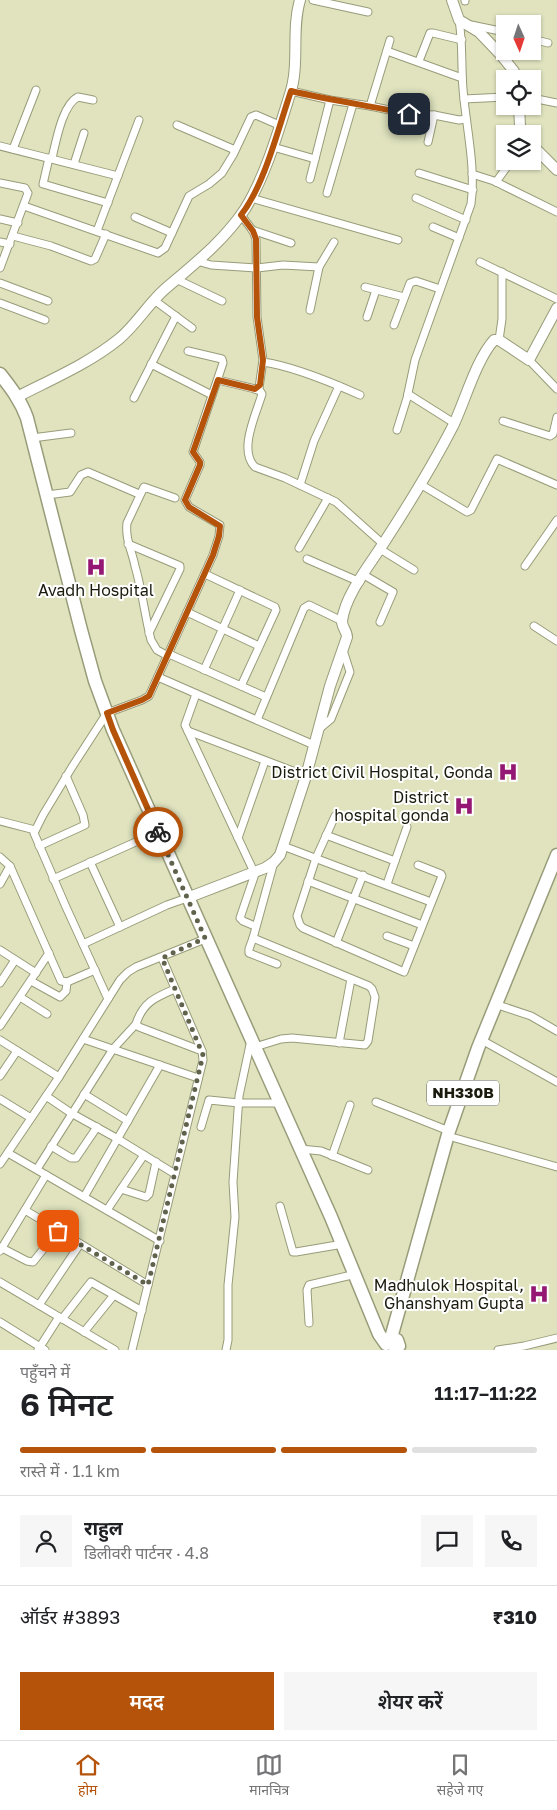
<!DOCTYPE html>
<html lang="hi">
<head>
<meta charset="utf-8">
<style>
  body { margin:0; font-family:"Golos Text","Noto Sans Devanagari",sans-serif; background:#f6f6f6; color:#202124; height:100vh; display:flex; flex-direction:column; font-size:19px; white-space:nowrap }
  * { box-sizing:border-box; margin:0 }
  p { font-size:16px; color:#757577 }
  .icon { flex:none; width:28px; height:28px; fill:none; stroke:currentColor; stroke-width:2; stroke-linecap:round; stroke-linejoin:round }
  .map { position:relative; height:1350px; overflow:hidden }
  .drawer { display:flex; flex-direction:column; background:#fff; flex:1 }
  .drawer>* { flex:none }
  .needle { width:32px; rotate:177deg }
  .tools { position:absolute; left:496px; top:15px; display:grid; gap:10px }
  .tools a { display:grid; place-items:center; width:45px; height:45px; border-radius:0px; background:#fff; box-shadow:0 1px 4px #0004; font-size:25px }
  .pin { position:absolute; display:grid; place-items:center; width:42px; height:42px; color:#fff; margin:-21px; border-radius:10px; box-shadow:0 2px 8px #0006 }
  .courier { position:absolute; display:grid; place-items:center; width:50px; height:50px; margin:-25px; border:4px solid #b45309; border-radius:50%; background:#fff; color:#222; box-shadow:0 1px 6px #0007 }
  .headline em { font-style:normal; font-weight:600 }
  .headline div { display:flex; flex-direction:column-reverse }
  .headline { display:flex; align-items:center; justify-content:space-between; height:85px; padding:0 20px }
  h1 { font-size:32px; font-weight:600; line-height:38px }
  .bar { display:grid; grid-template-columns:repeat(4,1fr); gap:8px 5px; align-content:center; height:60px; padding:0 20px }
  .bar i { height:6px; border-radius:4px; background:#e0e0e0 }
  .bar .selected { background:#b45309 }
  .bar p { grid-column:span 4 }
  .line { display:flex; align-items:center; gap:12px; padding:0 20px; border-top:1px solid #e0e0e0 }
  .line div { flex:1 }
  .round { display:grid; place-items:center; flex:none; width:52px; height:52px; border-radius:0px; background:#f6f6f6 }
  .cta { display:flex; gap:10px; margin-top:auto; padding:10px 20px }
  .cta a { flex:1; height:58px; border-radius:0px; background:#b45309; color:#fff; font-size:20px; font-weight:600; line-height:58px; text-align:center }
  .cta a+a { background:#f6f6f6; color:#202124 }
  .tab-bar { display:flex; justify-content:space-around; align-items:center; height:70px; border-top:1px solid #e0e0e0; background:#fff; font-size:14px; color:#757577 }
  .tab-bar a { display:grid; justify-items:center; gap:2px }
  .tab-bar .selected { color:#b45309 }
  .map>svg:first-child { display:block }
</style>
</head>
<body>
<div class="map">
<svg width="557" height="1350" viewBox="0 0 557 1350">
  <rect width="100%" height="100%" fill="#e0e3be"/>
  <g fill="none" stroke-linecap="round" stroke-linejoin="round">
    <defs>
      <g id="street">
        <polyline points="313,0 368,12"/>
        <polyline points="465,1 465,0"/>
        <polyline points="471,25 505,32"/>
        <polyline points="532,39 548,43"/>
        <polyline points="387,51 462,78"/>
        <polyline points="419,61 430,33 433,33 462,40"/>
        <polyline points="291,91 330,100 370,106 409,114 434,115 459,120 466,119"/>
        <polyline points="532,98 557,103"/>
        <polyline points="464,99 505,97"/>
        <polyline points="370,106 390,40"/>
        <polyline points="177,125 235,150"/>
        <polyline points="428,142 434,115"/>
        <polyline points="0,146 118,176"/>
        <polyline points="273,147 315,159"/>
        <polyline points="13,149 36,90"/>
        <polyline points="49,158 43,184 108,203"/>
        <path d="M52,158C56,142 62,105 78,97L93,100"/>
        <polyline points="74,164 84,133"/>
        <polyline points="419,173 473,190"/>
        <polyline points="472,174 494,181 557,212"/>
        <polyline points="310,179 330,100"/>
        <polyline points="496,182 511,161"/>
        <polyline points="0,183 25,188 28,193 0,268"/>
        <polyline points="327,193 353,104"/>
        <polyline points="251,198 398,240"/>
        <polyline points="416,198 466,220"/>
        <polyline points="24,206 158,253 165,248 189,196 209,184 222,173 233,155 251,117 256,115 279,125"/>
        <polyline points="135,217 172,233"/>
        <polyline points="0,219 18,223"/>
        <polyline points="433,227 459,238"/>
        <polyline points="252,230 291,243"/>
        <polyline points="97,231 139,120"/>
        <polyline points="13,236 51,246 91,261 95,259 106,234"/>
        <polyline points="0,242 10,244"/>
        <polyline points="197,261 211,265 257,268 283,265 319,267"/>
        <polyline points="480,262 557,299"/>
        <polyline points="176,279 222,301"/>
        <polyline points="0,283 48,301"/>
        <polyline points="365,287 404,297"/>
        <polyline points="154,300 192,328"/>
        <polyline points="0,303 45,320"/>
        <polyline points="310,310 319,267 334,242"/>
        <polyline points="367,317 376,290"/>
        <polyline points="394,325 410,283 416,281 440,289"/>
        <polyline points="499,340 502,319 502,272"/>
        <polyline points="529,360 557,389"/>
        <path d="M263,362C292,366 333,383 360,395"/>
        <polyline points="151,364 212,395"/>
        <polyline points="218,380 255,389 259,388 263,360 257,317 256,239 253,231 241,215"/>
        <path d="M255,389L260,391L262,394C256,415 238,450 255,467L285,478L336,502L383,544"/>
        <polyline points="408,394 454,423"/>
        <polyline points="134,398 176,316"/>
        <polyline points="503,421 550,436 553,434 557,417"/>
        <path d="M397,430L407,398L415,360L471,204C476,166 466,127 463,89C461,66 463,43 459,20"/>
        <polyline points="32,438 71,433"/>
        <polyline points="420,484 467,512 471,510 497,459 557,485"/>
        <polyline points="300,485 314,441 339,386"/>
        <polyline points="47,495 70,492 81,475 88,472 139,494"/>
        <polyline points="128,544 180,566 180,569 149,633"/>
        <polyline points="299,548 328,498"/>
        <polyline points="380,549 414,570"/>
        <polyline points="307,559 360,582"/>
        <polyline points="525,566 557,520"/>
        <polyline points="205,574 275,607 276,610 241,686"/>
        <polyline points="364,575 393,592 380,622"/>
        <polyline points="187,612 259,646"/>
        <polyline points="534,626 557,641"/>
        <polyline points="169,654 266,697"/>
        <path d="M168,656L157,650L151,640C145,616 142,590 135,566C132,551 125,539 127,523L144,487L175,498"/>
        <polyline points="204,670 240,590"/>
        <polyline points="158,677 314,745"/>
        <polyline points="196,694 185,725 254,872"/>
        <polyline points="257,720 304,608 309,605 342,621"/>
        <polyline points="319,729 331,719 350,672 343,650"/>
        <polyline points="188,731 306,776"/>
        <polyline points="335,816 316,858 297,916 300,925 303,928 404,972 442,876 441,874 418,865"/>
        <polyline points="0,821 35,830"/>
        <polyline points="326,835 395,861 387,884"/>
        <polyline points="238,838 265,761"/>
        <polyline points="39,846 85,825 83,815 66,776"/>
        <polyline points="283,846 431,902"/>
        <polyline points="0,857 10,866 61,981 67,982 95,970"/>
        <polyline points="395,861 407,827"/>
        <polyline points="90,862 120,927"/>
        <polyline points="53,879 158,832"/>
        <polyline points="308,881 422,925"/>
        <polyline points="0,884 10,866"/>
        <polyline points="255,926 243,921 240,918 256,871"/>
        <polyline points="387,936 414,946"/>
        <polyline points="253,938 249,949 249,953 277,964"/>
        <polyline points="336,943 363,875"/>
        <polyline points="83,944 167,905 187,898"/>
        <polyline points="0,950 36,973"/>
        <polyline points="31,981 60,997 66,991 67,982"/>
        <polyline points="0,983 15,960"/>
        <path d="M175,989C156,997 143,1002 136,1024L139,1027L202,1051"/>
        <polyline points="20,997 47,1014"/>
        <polyline points="108,999 66,907 34,833 43,815 72,767 107,713 142,700 149,696 213,555 219,536 220,525 189,507 185,500 200,465 200,462 193,452 223,363 222,359 188,351"/>
        <polyline points="501,1006 531,1016 557,1031"/>
        <polyline points="0,1026 49,953"/>
        <polyline points="83,1039 198,1078"/>
        <polyline points="0,1040 59,1077"/>
        <polyline points="339,1043 351,979"/>
        <polyline points="487,1043 557,1082"/>
        <polyline points="255,1047 281,1039 292,1038 365,1045 368,1041 375,997 372,989 369,986 253,938 274,862"/>
        <polyline points="0,1076 17,1051"/>
        <polyline points="84,1094 128,1121"/>
        <polyline points="46,1096 71,1113 118,1139 175,1174"/>
        <polyline points="0,1099 31,1118"/>
        <polyline points="376,1102 449,1131"/>
        <polyline points="201,1127 209,1100 239,1103 279,1103"/>
        <polyline points="455,1138 557,1167"/>
        <polyline points="51,1146 71,1158 76,1158 97,1127"/>
        <polyline points="300,1149 321,1151 368,1170"/>
        <polyline points="8,1153 160,1241"/>
        <polyline points="332,1156 350,1105"/>
        <polyline points="0,1164 59,1077 120,980 128,972 136,967 205,939"/>
        <polyline points="37,1169 113,1049 136,1024"/>
        <polyline points="121,1189 146,1197 149,1194 156,1162"/>
        <polyline points="84,1197 160,1065"/>
        <polyline points="280,1206 293,1252 296,1252 343,1244"/>
        <polyline points="25,1210 148,1285"/>
        <polyline points="107,1210 144,1155"/>
        <polyline points="2,1248 27,1261 33,1262 58,1231"/>
        <polyline points="0,1251 46,1175"/>
        <polyline points="0,1282 115,1350"/>
        <polyline points="39,1305 80,1244"/>
        <polyline points="62,1319 91,1282 142,1311"/>
        <polyline points="0,1322 45,1350"/>
        <polyline points="309,1323 307,1290 309,1285 356,1274"/>
        <polyline points="84,1332 114,1295"/>
        <polyline points="38,1350 59,1317"/>
        <polyline points="132,1350 203,1060 202,1051 162,958"/>
        <polyline points="226,1350 228,1340 228,1285 235,1217 233,1182 239,1096 251,1040"/>
        <polyline points="498,1350 524,1346 557,1338"/>
      </g>
      <g id="secondary">
        <polyline points="452,0 459,20 479,32 501,55 513,70 518,79"/>
        <polyline points="519,106 520,126 524,134"/>
        <polyline points="532,145 557,170"/>
        <path d="M17,397C52,379 88,364 119,339C136,325 148,304 165,289C193,265 224,241 245,209C266,175 278,132 290,94C300,64 291,30 300,0"/>
        <path d="M187,898L265,868L274,862L280,855L306,776L330,686L347,637C347,631 342,628 342,621C345,595 371,563 385,541C409,504 433,465 453,426C465,401 476,360 494,340H499L529,360L557,308"/>
      </g>
      <g id="highway">
        <path d="M0,374C11,388 21,401 27,418L81,630L95,681L113,730L331,1217L379,1334L386,1344"/>
        <polyline points="391,1338 449,1131 478,1048 557,855"/>
        <polyline points="386,1343 391,1338 397,1340 399,1346 395,1350"/>
      </g>
    </defs>
    <use href="#street" stroke="#999c79" stroke-width="9"/>
    <use href="#secondary" stroke="#999c79" stroke-width="12"/>
    <use href="#highway" stroke="#999c79" stroke-width="15"/>
    <use href="#street" stroke="#fff" stroke-width="7"/>
    <use href="#secondary" stroke="#fff" stroke-width="10"/>
    <use href="#highway" stroke="#fff" stroke-width="12"/>
  </g>
  <g fill="none" stroke-linecap="round" stroke-linejoin="round">
    <polyline stroke="#60624c" stroke-width="5" stroke-dasharray="0 9" points="58,1231 148,1285 203,1055 162,958 205,938 158,832"/>
    <path stroke="#b45309" stroke-width="6" d="M158,832L113,730L107,713L142,700L149,696L213,555L219,536L220,526L189,507L185,500L200,465V462L193,452L218,380L255,389L260,385L263,360L257,317L256,239L253,231L241,215C265,184 278,129 291,91C330,100 370,106 409,114"/>
  </g>
  <defs>
    <symbol id="hospital-bare" viewBox="-9 -9 18 18"><path d="M-5-5h3v3.5h4V-5h3V5h-3V1.5h-4V5h-3Z" fill="#941873" stroke="#fff" stroke-width="2.5" paint-order="stroke"/></symbol>
  </defs>
  <g fill-rule="evenodd">
    <use href="#hospital-bare" x="82" y="553" width="28" height="28"/>
    <use href="#hospital-bare" x="494" y="758" width="28" height="28"/>
    <use href="#hospital-bare" x="450" y="792" width="28" height="28"/>
    <use href="#hospital-bare" x="525" y="1280" width="28" height="28"/>
  </g>
  <g text-anchor="middle" stroke-width="4" stroke-linejoin="round" paint-order="stroke">
    <rect fill="#fff" stroke="#5f6056" stroke-width="1" x="427" y="1080.5" width="72" height="25" rx="4"/>
    <g font-size="15" font-weight="bold" fill="#1b1c0e">
      <text x="463" y="1098">NH330B</text>
    </g>
    <g font-size="16" fill="#1b1c0e" stroke="#fff" text-anchor="end">
      <text x="96" y="596" text-anchor="middle">Avadh Hospital</text>
      <text x="493" y="778">District Civil Hospital, Gonda</text>
      <text x="449" y="803">District<tspan x="449" dy="18">hospital gonda</tspan></text>
      <text x="524" y="1291">Madhulok Hospital,<tspan x="524" dy="18">Ghanshyam Gupta</tspan></text>
    </g>
  </g>
</svg>
<div class="tools">
<a><svg class="needle" viewBox="-14 -14 28 28"><path d="M0-13l5 13h-10z" fill="#e53935"/><path d="M0 13l5-13h-10z" fill="#757577"/></svg></a>
<a><svg class="icon" aria-label="locate" viewBox="0 0 24 24"><circle cx="12" cy="12" r="6"/><path d="M12 2v4M12 18v4M2 12h4M18 12h4"/></svg></a>
<a><svg class="icon" aria-label="layers" viewBox="0 0 24 24"><path d="M12 4l9 5-9 5-9-5zM3 14l9 5 9-5"/></svg></a>
</div>
<div class="pin" style="left:58px;top:1231px;background:#ea580c"><svg class="icon" aria-label="bag" viewBox="0 0 24 24"><path d="M5 8h14l-1 12H6zM9 8a3 3 0 0 1 6 0"/></svg></div>
<div class="pin" style="left:409px;top:114px;background:#1f2937"><svg class="icon" aria-label="home" viewBox="0 0 24 24"><path d="M3 11l9-7 9 7M6 9v11h12V9"/></svg></div>
<div class="courier" style="left:158px;top:832px"><svg class="icon" aria-label="bike" viewBox="0 0 24 24"><circle cx="6" cy="16" r="4"/><circle cx="18" cy="16" r="4"/><path d="M6 16l4-8h5l3 8M10 8l3 8H6M13 5h3"/></svg></div>
</div>
<section class="drawer">
<div class="headline"><div><h1>6 मिनट</h1><p>पहुँचने में</p></div><em>11:17–11:22</em></div>
<div class="bar"><i class="selected"></i><i class="selected"></i><i class="selected"></i><i></i><p>रास्ते में · 1.1 km</p></div>
<div class="line" style="height:90px"><a class="round"><svg class="icon" aria-label="person" viewBox="0 0 24 24"><circle cx="12" cy="8" r="4"/><path d="M4 21q1-7 8-7t8 7"/></svg></a><div><b>राहुल</b><p>डिलीवरी पार्टनर · 4.8</p></div><a class="round"><svg class="icon" aria-label="chat" viewBox="0 0 24 24"><path d="M4 5h16v11H9l-5 4z"/></svg></a><a class="round"><svg class="icon" aria-label="phone" viewBox="0 0 24 24"><path d="M5 4h4l2 5-3 2q2 4 5 5l2-3 5 2v4C11 20 4 13 5 4z"/></svg></a></div>
<div class="line" style="height:65px"><div>ऑर्डर #3893</div><b>₹310</b></div>
<div class="cta"><a>मदद</a><a>शेयर करें</a></div>
</section>
<nav class="tab-bar">
<a class="selected"><svg class="icon" aria-label="home" viewBox="0 0 24 24"><path d="M3 11l9-7 9 7M6 9v11h12V9"/></svg>होम</a>
<a><svg class="icon" aria-label="map" viewBox="0 0 24 24"><path d="M3 6l6-2 6 2 6-2v14l-6 2-6-2-6 2zM9 4v14M15 6v14"/></svg>मानचित्र</a>
<a><svg class="icon" aria-label="saved" viewBox="0 0 24 24"><path d="M7 4h10v16l-5-4-5 4z"/></svg>सहेजे गए</a>
</nav>
</body>
</html>
